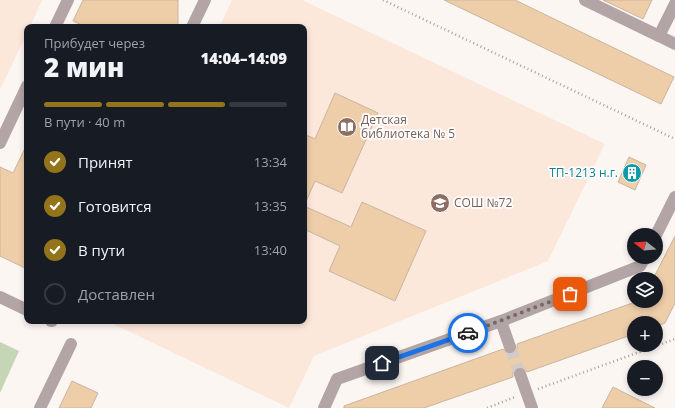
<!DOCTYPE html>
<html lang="ru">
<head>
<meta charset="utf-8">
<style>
  body { margin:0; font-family:"Open Sans",sans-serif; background:#242831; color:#f1f3f6; height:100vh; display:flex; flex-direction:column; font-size:15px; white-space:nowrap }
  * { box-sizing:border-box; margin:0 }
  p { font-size:13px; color:#9ea1a6 }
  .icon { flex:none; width:22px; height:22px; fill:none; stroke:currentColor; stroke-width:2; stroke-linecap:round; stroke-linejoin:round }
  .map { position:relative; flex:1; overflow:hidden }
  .details { position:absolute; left:24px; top:24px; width:283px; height:300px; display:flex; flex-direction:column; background:#171b24; border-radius:8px; box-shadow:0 2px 6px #0003 }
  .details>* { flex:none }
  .needle { width:26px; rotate:287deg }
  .fabs { position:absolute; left:627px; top:228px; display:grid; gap:8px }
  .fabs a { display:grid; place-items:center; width:36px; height:36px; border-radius:50%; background:#171b24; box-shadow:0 2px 6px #0003; font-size:20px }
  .pin { position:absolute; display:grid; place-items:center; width:34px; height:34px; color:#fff; margin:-17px; border-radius:8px; box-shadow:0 2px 6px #0006 }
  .courier { position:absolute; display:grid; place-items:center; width:40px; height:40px; margin:-20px; border:3px solid #1a73e8; border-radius:50%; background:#fff; color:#222; box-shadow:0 1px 5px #0007 }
  .summary em { font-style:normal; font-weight:800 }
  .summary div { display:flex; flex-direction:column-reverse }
  .summary { display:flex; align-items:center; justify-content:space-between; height:68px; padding:0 20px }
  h1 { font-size:26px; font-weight:800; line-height:30px }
  .bar { display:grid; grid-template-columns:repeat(4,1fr); gap:6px 4px; align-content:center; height:48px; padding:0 20px }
  .bar i { height:5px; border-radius:3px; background:#363941 }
  .bar .on { background:#94741b }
  .bar p { grid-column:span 4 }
  ol { padding:0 20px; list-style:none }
  li { display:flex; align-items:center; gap:12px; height:44px }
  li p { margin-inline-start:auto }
  li .icon { padding:4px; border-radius:50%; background:#94741b; color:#fff; stroke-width:4 }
  li:last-child { color:#9ea1a6 }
  li i { width:22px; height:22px; border:2px solid #363941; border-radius:50% }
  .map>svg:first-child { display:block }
</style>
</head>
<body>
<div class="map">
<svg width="675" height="408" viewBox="0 0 675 408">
  <rect width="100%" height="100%" fill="#fcf6f3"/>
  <g fill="#fce7db">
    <polygon points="0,0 42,0 30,27 27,27 27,33 0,90"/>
    <polygon points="232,0 302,0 605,144 548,261 314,356 289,408 107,321 304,321 304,27 219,27"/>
  </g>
  <polygon fill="#c5d6b6" points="0,342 19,351 0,393"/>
  <g fill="#eecda9" stroke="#c9b5a0">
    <polygon points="83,0 178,0 178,23 176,27 86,27 73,21"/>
    <polygon points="444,0 515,0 674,77 661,104"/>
    <polygon points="603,0 652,0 643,19"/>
    <polygon points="335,93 378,113 342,193 315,181 304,206 351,227 362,202 426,231 395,301 329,271 340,246 304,229 304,134 315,139"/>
    <polygon points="27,144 27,269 0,256 0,167 13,173"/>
    <polygon points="629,157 646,165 635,190 618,182"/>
    <polygon points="675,236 675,303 665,323 656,327 656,323 634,323 634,334 527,372 522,367 517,367 513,372 513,377 424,408 344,408 344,406 503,349 508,354 513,354 517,349 517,344 638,301 656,301 656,279 653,279"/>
    <polygon points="72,381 98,393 91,408 59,408"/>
    <polygon points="613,387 655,408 602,408"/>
  </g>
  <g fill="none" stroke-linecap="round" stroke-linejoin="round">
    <polyline stroke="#d2cbc8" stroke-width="12" stroke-dasharray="12 6" stroke-linecap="butt" points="510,347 520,374"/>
    <g stroke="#a79f9b" stroke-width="2.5" stroke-dasharray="1 3" stroke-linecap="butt">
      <polyline points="383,0 675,139"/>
      <polyline points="538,389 675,339"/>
      <polyline points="487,408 515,397"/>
    </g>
    <g stroke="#b3a5a5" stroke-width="12">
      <polyline points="585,0 659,36"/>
      <polyline points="675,4 659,36 675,44"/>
      <polyline points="55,27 68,0"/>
      <polyline points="192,27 205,0"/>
      <polyline points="0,143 27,86"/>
      <polyline points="656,235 675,197"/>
      <polyline points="0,297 27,310"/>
      <polyline points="51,321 52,321"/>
      <polyline points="501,321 510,347"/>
      <polyline points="520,374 532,408"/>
      <polyline points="40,408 71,344"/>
      <polyline points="324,408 337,379 501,321 640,266 645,257"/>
    </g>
  </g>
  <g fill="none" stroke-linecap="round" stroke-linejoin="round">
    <polyline stroke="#746b66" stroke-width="4" stroke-dasharray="0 7.2" points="468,333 570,294"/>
    <polyline stroke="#1a73e8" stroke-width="5" points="382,363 468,333"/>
  </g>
  <defs>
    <symbol id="library-disc" viewBox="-11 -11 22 22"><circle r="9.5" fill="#8d6e63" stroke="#fff"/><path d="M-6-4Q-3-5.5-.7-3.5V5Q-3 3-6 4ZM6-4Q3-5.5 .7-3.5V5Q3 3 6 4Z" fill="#fff"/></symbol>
    <symbol id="building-disc" viewBox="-11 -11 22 22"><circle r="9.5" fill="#0f9aa8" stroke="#fff"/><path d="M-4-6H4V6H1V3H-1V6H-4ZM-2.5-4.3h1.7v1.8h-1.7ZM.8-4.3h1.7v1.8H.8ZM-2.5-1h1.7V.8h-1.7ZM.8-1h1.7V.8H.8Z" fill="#fff"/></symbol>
    <symbol id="school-disc" viewBox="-11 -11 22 22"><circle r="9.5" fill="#8d6e63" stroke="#fff"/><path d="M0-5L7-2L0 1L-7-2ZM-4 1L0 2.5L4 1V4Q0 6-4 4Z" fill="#fff"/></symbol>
  </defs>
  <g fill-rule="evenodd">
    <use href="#library-disc" x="336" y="116" width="22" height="22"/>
    <use href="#building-disc" x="621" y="162" width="22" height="22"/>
    <use href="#school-disc" x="429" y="192" width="22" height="22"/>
  </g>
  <g text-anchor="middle" stroke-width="3.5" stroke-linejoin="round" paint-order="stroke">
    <g font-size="12" fill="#785e54" stroke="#fff" text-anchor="start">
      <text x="361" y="124">Детская<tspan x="361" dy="14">библиотека № 5</tspan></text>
      <text x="454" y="207">СОШ №72</text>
    </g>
    <g font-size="12" fill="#0d838f" stroke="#fff" text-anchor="end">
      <text x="618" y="177">ТП-1213 н.г.</text>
    </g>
  </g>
</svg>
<div class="fabs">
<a><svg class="needle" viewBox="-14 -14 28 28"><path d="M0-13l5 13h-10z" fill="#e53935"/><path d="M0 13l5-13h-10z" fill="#9ea1a6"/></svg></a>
<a><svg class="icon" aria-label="layers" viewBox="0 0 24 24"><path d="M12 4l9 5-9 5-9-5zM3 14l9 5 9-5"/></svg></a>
<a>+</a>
<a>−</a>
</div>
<div class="pin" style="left:570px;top:294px;background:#ea580c"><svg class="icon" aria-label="bag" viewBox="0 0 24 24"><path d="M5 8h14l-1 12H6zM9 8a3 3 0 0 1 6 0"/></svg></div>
<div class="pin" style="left:382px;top:363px;background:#1f2937"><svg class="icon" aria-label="home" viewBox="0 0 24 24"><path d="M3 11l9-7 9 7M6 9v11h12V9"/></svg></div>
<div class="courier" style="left:468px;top:333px"><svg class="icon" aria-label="car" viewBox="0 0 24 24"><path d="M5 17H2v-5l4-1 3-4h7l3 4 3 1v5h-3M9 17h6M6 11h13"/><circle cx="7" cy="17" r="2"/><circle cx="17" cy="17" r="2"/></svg></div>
<section class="details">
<div class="summary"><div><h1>2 мин</h1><p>Прибудет через</p></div><em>14:04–14:09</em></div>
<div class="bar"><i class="on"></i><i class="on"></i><i class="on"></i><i></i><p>В пути · 40 m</p></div>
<ol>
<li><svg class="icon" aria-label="check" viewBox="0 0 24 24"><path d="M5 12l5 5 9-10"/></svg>Принят<p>13:34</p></li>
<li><svg class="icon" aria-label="check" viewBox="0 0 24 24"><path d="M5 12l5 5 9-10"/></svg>Готовится<p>13:35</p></li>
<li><svg class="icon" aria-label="check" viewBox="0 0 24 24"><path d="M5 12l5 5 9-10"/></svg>В пути<p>13:40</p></li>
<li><i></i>Доставлен</li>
</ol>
</section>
</div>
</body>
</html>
